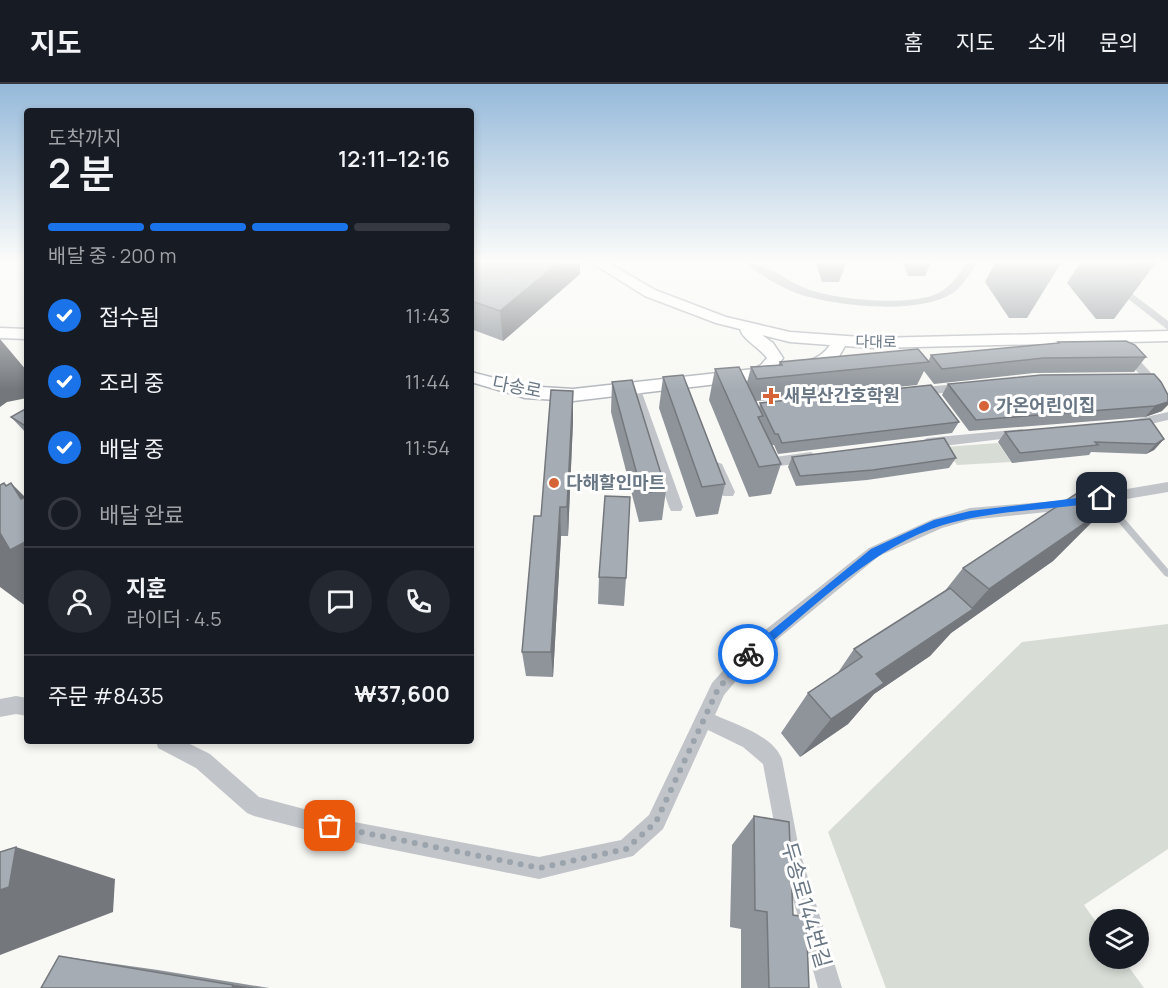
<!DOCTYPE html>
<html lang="ko">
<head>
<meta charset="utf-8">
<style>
  body { margin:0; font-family:Manrope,"Noto Sans KR",sans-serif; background:#242831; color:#f1f3f6; height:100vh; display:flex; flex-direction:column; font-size:22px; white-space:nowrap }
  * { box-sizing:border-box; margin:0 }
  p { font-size:20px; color:#9ea1a6 }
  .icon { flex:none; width:33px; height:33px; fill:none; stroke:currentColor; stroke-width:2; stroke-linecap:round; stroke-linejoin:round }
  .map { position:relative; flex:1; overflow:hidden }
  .side { position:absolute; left:24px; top:24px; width:450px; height:636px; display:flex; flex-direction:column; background:#171b24; border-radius:6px; box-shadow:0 3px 9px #0003 }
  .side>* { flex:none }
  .tools { position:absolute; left:1089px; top:825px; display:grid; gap:12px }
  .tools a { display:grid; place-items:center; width:60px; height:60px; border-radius:50%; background:#171b24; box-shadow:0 3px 9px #0003; font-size:30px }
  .pin { position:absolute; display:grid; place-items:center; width:51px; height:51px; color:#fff; margin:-26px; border-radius:12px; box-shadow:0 3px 9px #0006 }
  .courier { position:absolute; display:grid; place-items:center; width:60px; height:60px; margin:-30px; border:4px solid #1a73e8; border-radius:50%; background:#fff; color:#222; box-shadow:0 2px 8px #0007 }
  .summary em { font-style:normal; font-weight:600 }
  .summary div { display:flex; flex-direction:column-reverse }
  .summary { display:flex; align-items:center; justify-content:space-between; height:102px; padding:0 24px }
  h1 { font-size:39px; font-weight:600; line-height:45px }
  .bar { display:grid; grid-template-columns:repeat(4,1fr); gap:9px 6px; align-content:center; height:72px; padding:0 24px }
  .bar i { height:8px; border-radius:4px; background:#363941 }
  .bar .on { background:#1a73e8 }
  .bar p { grid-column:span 4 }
  .line { display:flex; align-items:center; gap:15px; padding:0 24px; border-top:2px solid #363941 }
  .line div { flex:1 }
  .round { display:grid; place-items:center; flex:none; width:63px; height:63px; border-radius:32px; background:#242831 }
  ol { padding:0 24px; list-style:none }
  li { display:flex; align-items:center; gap:18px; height:66px }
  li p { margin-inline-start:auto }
  li .icon { padding:6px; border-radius:50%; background:#1a73e8; color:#fff; stroke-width:4 }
  li:last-child { color:#9ea1a6 }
  li i { width:33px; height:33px; border:3px solid #363941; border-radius:50% }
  header { display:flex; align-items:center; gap:36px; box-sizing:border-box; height:84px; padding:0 30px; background:#171b24; border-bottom:2px solid #363941 }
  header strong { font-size:28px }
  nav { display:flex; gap:33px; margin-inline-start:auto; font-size:21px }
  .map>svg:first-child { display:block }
</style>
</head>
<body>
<header>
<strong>지도</strong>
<nav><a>홈</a><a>지도</a><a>소개</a><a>문의</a></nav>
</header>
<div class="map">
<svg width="1168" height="904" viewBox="0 0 1168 904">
  <rect width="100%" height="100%" fill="#f8f8f5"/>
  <g fill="#d7dcd5">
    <polygon points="998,359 1011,378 957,381 945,363"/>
    <polygon points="1168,540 1168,765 1084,821 1099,842 1100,874 1123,875 1144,904 886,904 828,748 1022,558"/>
  </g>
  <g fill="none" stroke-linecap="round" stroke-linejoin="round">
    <defs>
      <g id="secondary">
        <path d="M592,179H609L655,206L726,233L790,248L875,254L1168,247V257L875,264L845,262L838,274L810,289L573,317L525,314L471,298V288L525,302L573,305L754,285L761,281L767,274C760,264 742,255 740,245L716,239L645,212ZM762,251L790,258L830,261C818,279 797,280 777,282L783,274L773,259Z"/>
        <polygon points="0,244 27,245 27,255 0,254"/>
      </g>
    </defs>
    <use href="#secondary" stroke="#b4b8bd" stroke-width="3"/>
    <polygon fill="#c1c4c8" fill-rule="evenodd" points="1102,411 1105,412 1168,485 1168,493 1165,492 1099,416 1098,414 1099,412"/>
    <g fill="#c1c4c8" fill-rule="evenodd">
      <path d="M746,179C768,179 784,196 805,204C834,216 904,222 934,211C949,205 958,192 967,179H977C969,190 962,204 951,210C916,231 839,222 802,211C786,206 757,190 746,179Z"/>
      <polygon points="1117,198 1168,237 1168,246 1113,203 1113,199"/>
      <polygon points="1126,264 1130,266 1162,301 1162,307 1154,307 1122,270 1122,266"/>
      <polygon points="966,299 972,303 970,306 915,312 909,308 915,304"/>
      <polygon points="635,302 641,306 683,423 681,427 671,427 669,423 629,306"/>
      <polygon points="1168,328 1168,336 1133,344 1127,340 1128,337"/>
      <polygon points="1022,345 1029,349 1027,352 927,364 920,359 927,354"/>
      <polygon points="766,363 771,365 775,373 811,368 818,373 811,378 771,383 766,381 759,368"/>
      <polygon points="717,378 722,380 735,408 733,412 723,412 721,408 710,383"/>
      <path d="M1168,398V408L1056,427L970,436L942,444L879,472L757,572L724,611L715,631C737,641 772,651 782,675L799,765L842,904H818L779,765L763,680L743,663L708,646L663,745L633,772L539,795L349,757L254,732L247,729L196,684L158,664L156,657H184L210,670L259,713L349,737L539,773L621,756L649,731L712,599L745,562L869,464L933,435L970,424L1056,417Z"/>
      <polygon points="16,612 27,614 27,632 16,630 0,633 0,615"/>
    </g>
    <use href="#secondary" fill="#fff" fill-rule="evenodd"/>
  </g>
  <g fill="#8e949a">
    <polygon points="471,179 580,179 580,190 503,257 471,245"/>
    <polygon points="816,179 846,179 839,198 822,198"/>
    <polygon points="903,179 931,179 925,192 908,192"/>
    <polygon points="995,179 1061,179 1027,234 1009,234 985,198"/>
    <polygon points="1080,179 1154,179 1155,180 1114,235 1096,235 1067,199"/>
    <polygon points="1058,258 1146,273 1134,288 1034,289 934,300 924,287 917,301 756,317 759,324 760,319 959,338 952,349 778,370 774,361 772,361 781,380 771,410 749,413 709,316 715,285 747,299 751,283 779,281 780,278 928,278 931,271 1056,260"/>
    <polygon points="1154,290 1162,327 1145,333 969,347 942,311 948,300"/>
    <polygon points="663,293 725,400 718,430 696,433 659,324"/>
    <polygon points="612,298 666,406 662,436 639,438 611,328"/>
    <polygon points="573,307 573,337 568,452 561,452 553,593 526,592 522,568 541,432"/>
    <polygon points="27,324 27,350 11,333"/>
    <polygon points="1005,348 1164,355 1154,366 1146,370 1091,368 1089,371 1012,379 998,358"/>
    <polygon points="792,373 956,374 949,384 867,396 796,402 788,383"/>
    <polygon points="1105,425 1053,477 951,549 930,572 874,610 848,640 800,673 781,649 808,609 837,590 854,565 944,508 963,484"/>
    <polygon points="599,493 626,494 624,522 598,520"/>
    <polygon points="754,732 793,831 809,904 741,904 741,845 730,843 732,761"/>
    <polygon points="59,872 158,886 269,904 41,904"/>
  </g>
  <g fill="#74787d">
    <polygon points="558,179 580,179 580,190 503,257 500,227"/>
    <polygon points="0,255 27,287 27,314 7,318 0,323"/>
    <polygon points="573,307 573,337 568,452 567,423"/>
    <polygon points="1168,318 1168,321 1162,327 1145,333 1155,322"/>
    <polygon points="1164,355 1154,366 1146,370 1156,360"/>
    <polygon points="4,399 19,413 11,399 27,415 27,421 6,402"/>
    <polygon points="560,423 561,452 553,593 551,568"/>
    <polygon points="1105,425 1053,477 951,549 930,572 874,610 848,640 800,673 831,635 876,590 967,529 989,505"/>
    <polygon points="0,447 27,457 27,523 0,503"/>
    <polygon points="16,763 115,795 113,828 0,871 0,806"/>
    <polygon points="233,901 259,904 232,904"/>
  </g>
  <g fill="#a5acb3" stroke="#74787d" stroke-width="1.5">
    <polygon points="471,179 558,179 500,227 471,217"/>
    <polygon points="1135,179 1154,179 1155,180 1136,180"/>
    <polygon points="1126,257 1135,261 1146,273 1044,274 942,285 931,271 1059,259 1058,258"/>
    <polygon points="918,265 929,278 757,295 751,283 782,281 780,278"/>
    <polygon points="739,283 763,332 758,333 781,380 759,383 715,285"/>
    <polygon points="1154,290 1161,298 1168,311 1168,318 1155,322 976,336 948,300 1041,291"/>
    <polygon points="683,291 725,400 702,403 663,293"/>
    <polygon points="632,296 666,406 642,409 612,298"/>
    <polygon points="931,301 959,338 782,359 778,350 775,350 760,319"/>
    <polygon points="551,306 573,307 567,423 560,423 551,568 522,568 534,432 541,432"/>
    <polygon points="27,324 27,343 11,333"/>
    <polygon points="1150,335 1164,355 1156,360 1095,358 1098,361 1020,369 1005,348"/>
    <polygon points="944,354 956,374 873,386 800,392 792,373"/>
    <polygon points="4,399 6,402 11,399 21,415 27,412 27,457 10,466 0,449 0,401"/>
    <polygon points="1079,408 1105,425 989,505 963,484"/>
    <polygon points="605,412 630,413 626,494 599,493"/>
    <polygon points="950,504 973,525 876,590 884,599 831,635 808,609 862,573 854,565"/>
    <polygon points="754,732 789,738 793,831 806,833 809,904 769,904 767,828 755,826"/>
    <polygon points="16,763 9,803 0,806 0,768"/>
    <polygon points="59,872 233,901 232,904 41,904"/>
  </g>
  <linearGradient id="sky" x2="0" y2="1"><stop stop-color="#95b9da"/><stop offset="0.58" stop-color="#fcfcfa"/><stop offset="1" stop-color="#fcfcfa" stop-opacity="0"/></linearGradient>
  <rect width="1168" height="306" fill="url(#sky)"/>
  <path fill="#1a73e8" d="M1102,411L1106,414L1102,418C1050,426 994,426 943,441C873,462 809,528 752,574H744L743,570L871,465L934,436L970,427Z"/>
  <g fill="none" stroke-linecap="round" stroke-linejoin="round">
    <polyline stroke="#9ba4ac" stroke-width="6" stroke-dasharray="0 10.8" points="330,742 540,784 626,765 656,738 718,605 748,570"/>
  </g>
  <g fill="#d56538" stroke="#fff" stroke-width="2">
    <path d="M768 303h6v6h6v6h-6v6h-6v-6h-6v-6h6z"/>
    <circle cx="984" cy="322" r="6"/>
    <circle cx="554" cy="399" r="6"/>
  </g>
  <g text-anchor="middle" stroke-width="6" stroke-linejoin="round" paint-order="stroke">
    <g font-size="15" fill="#697684" stroke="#fff">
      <text transform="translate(876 258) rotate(1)" y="5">다대로</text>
    </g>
    <g font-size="18" fill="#697684" stroke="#fff">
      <text transform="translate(517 303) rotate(11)" y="6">다송로</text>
    </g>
    <g font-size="18" font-weight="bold" fill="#697684" stroke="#fff" text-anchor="start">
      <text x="784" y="318">새부산간호학원</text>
      <text x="996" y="328">가온어린이집</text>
      <text x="566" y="405">다해할인마트</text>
    </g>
    <g font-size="21" fill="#697684" stroke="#fff">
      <text transform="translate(806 821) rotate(74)" y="7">두송로144번길</text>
    </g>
  </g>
</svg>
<div class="tools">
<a><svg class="icon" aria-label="layers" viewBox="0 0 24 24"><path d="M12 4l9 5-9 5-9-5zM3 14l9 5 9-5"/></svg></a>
</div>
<div class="pin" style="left:330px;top:742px;background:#ea580c"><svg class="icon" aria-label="bag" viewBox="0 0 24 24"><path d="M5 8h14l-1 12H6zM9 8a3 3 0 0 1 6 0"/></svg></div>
<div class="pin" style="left:1102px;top:414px;background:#1f2937"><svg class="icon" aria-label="home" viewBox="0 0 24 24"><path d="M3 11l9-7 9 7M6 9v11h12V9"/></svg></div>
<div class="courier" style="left:748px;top:570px"><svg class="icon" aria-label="bike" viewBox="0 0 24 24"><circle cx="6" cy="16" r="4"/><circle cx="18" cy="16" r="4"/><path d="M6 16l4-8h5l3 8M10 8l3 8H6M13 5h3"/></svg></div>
<section class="side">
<div class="summary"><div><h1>2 분</h1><p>도착까지</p></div><em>12:11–12:16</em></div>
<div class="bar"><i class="on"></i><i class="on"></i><i class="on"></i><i></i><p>배달 중 · 200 m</p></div>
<ol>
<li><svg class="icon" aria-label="check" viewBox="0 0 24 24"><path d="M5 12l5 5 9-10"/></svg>접수됨<p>11:43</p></li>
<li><svg class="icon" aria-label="check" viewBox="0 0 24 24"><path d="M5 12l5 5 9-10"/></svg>조리 중<p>11:44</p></li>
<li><svg class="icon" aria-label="check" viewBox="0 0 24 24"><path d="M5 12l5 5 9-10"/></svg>배달 중<p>11:54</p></li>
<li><i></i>배달 완료</li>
</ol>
<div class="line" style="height:108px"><a class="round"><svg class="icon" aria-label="person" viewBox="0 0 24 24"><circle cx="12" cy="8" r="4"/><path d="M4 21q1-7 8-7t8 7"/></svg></a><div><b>지훈</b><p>라이더 · 4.5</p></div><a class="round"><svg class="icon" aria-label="chat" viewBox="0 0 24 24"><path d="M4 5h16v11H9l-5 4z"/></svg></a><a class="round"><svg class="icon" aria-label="phone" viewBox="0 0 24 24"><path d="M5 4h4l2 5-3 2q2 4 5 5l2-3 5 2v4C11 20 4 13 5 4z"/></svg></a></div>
<div class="line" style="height:78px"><div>주문 #8435</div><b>₩37,600</b></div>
</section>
</div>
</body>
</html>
